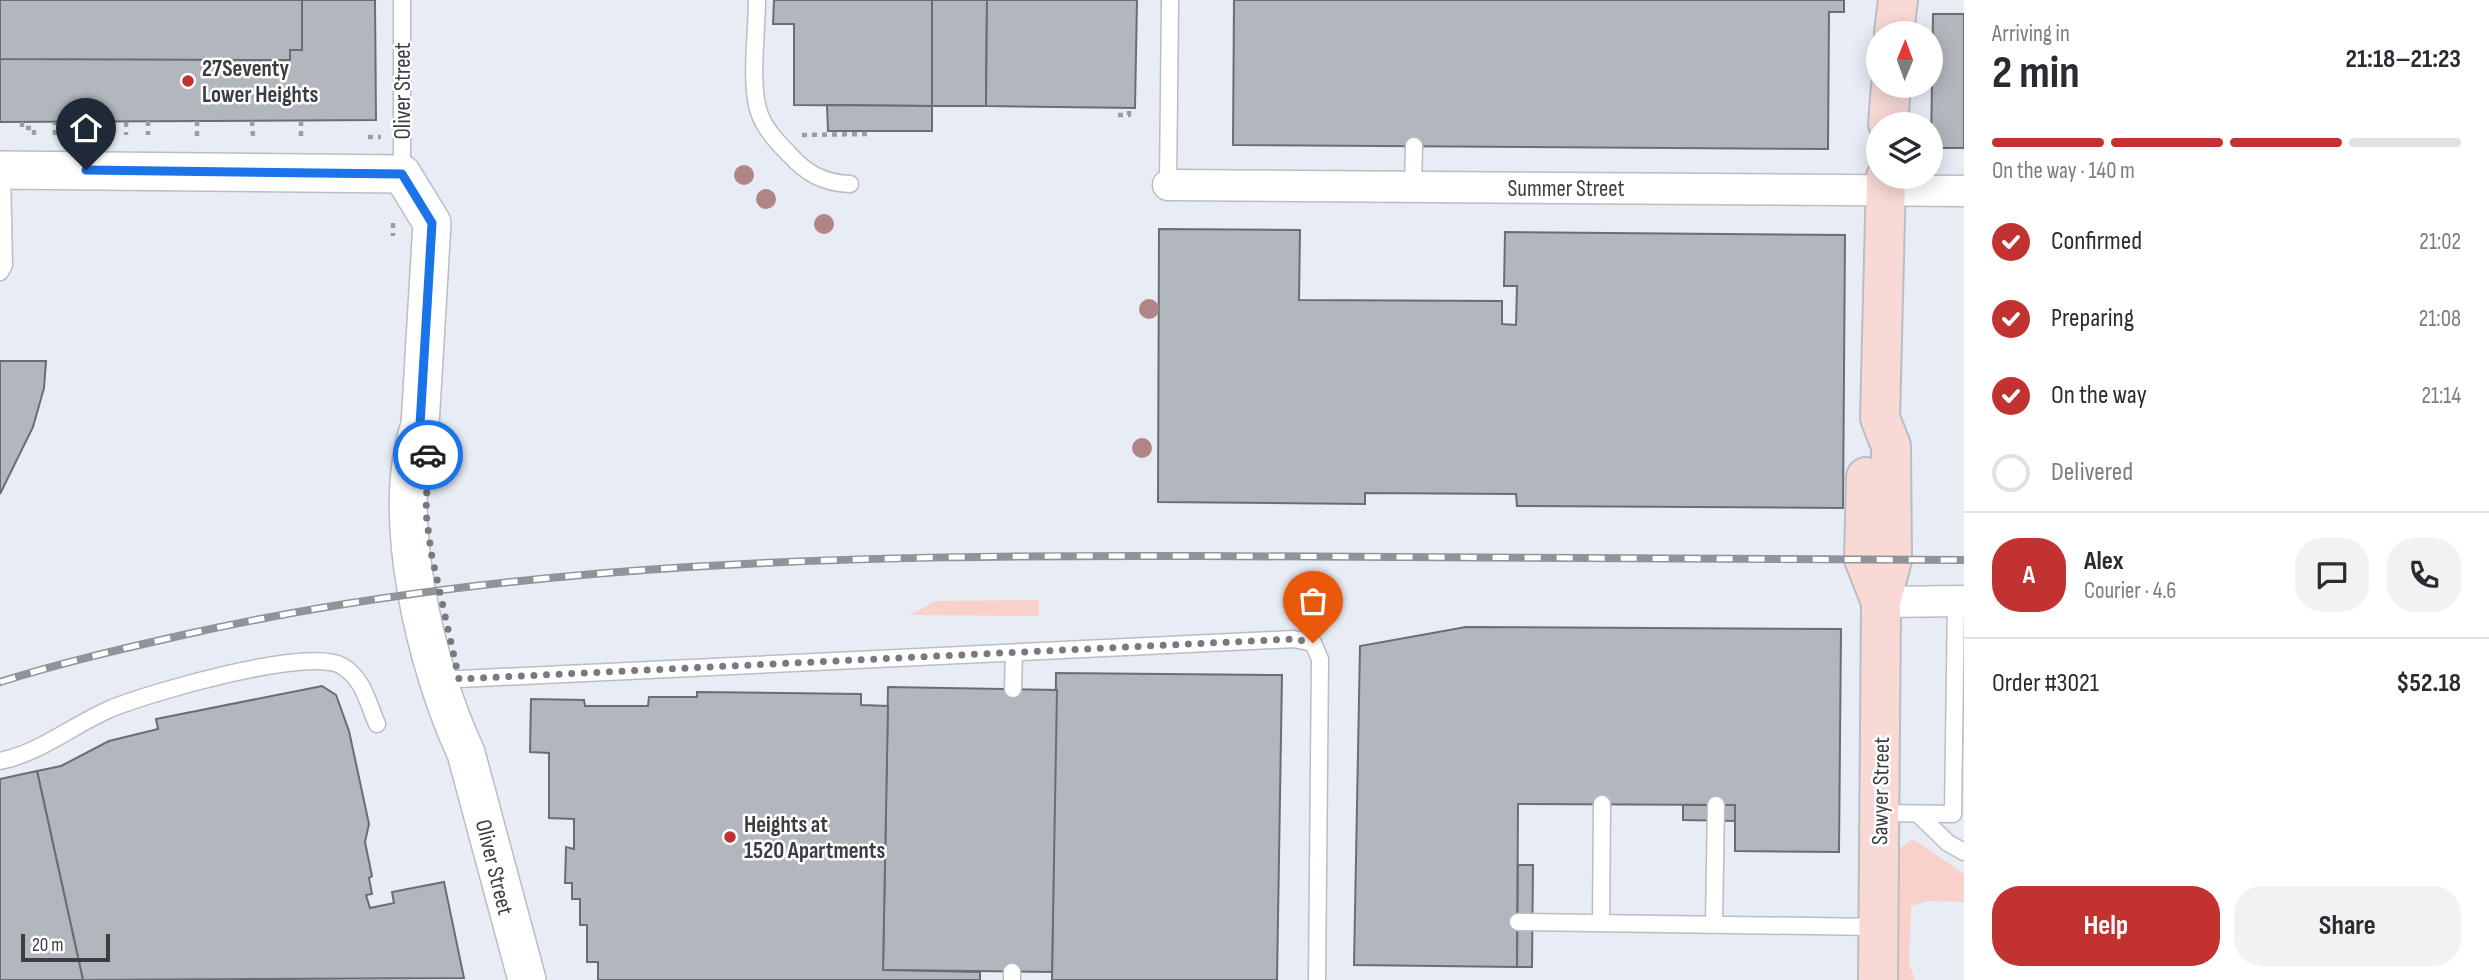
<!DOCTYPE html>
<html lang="en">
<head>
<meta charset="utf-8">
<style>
  body { margin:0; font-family:"Sofia Sans Condensed",sans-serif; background:#f2f2f3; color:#2b2b33; height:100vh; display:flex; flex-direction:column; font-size:26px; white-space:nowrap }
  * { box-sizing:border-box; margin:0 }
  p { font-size:23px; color:#7c7c81 }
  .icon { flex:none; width:38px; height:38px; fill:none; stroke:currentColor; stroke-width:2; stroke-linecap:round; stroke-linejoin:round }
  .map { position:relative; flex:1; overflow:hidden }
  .details { display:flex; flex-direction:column; background:#fff; width:525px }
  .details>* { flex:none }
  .needle { width:46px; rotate:1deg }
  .controls { position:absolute; left:1866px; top:21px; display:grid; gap:14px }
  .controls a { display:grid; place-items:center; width:77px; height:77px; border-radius:50%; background:#fff; box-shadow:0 4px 18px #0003; font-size:35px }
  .scale { position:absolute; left:21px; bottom:18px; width:89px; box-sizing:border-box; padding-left:7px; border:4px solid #3b3d40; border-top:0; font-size:19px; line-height:24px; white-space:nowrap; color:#3b3d40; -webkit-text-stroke:5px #fff; paint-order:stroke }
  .pin { position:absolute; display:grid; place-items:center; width:60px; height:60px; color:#fff; margin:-72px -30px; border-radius:50% 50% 50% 0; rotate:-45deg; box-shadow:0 0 7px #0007 }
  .pin .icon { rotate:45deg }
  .courier { position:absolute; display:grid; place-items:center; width:70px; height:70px; margin:-35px; border:5px solid #1a73e8; border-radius:50%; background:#fff; color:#222; box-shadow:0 2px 9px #0007 }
  .headline em { font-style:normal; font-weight:700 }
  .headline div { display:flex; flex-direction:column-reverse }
  .headline { display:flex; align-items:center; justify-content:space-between; height:119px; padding:0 28px }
  h1 { font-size:46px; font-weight:700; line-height:52px }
  .bar { display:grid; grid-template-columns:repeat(4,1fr); gap:10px 7px; align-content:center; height:84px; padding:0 28px }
  .bar i { height:9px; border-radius:5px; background:#e1e1e2 }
  .bar .on { background:#c13230 }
  .bar p { grid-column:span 4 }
  .line { display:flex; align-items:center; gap:18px; padding:0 28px; border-top:2px solid #e1e1e2 }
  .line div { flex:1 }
  .round { display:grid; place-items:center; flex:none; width:74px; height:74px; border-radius:28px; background:#f2f2f3 }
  ol { padding:0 28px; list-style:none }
  li { display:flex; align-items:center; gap:21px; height:77px }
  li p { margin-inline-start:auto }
  li .icon { padding:7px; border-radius:50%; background:#c13230; color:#fff; stroke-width:4 }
  li:last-child { color:#7c7c81 }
  li i { width:38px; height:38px; border:4px solid #e1e1e2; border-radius:50% }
  .button { display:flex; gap:14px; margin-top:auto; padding:14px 28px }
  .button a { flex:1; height:80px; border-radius:28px; background:#c13230; color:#fff; font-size:28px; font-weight:700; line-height:80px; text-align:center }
  .button a+a { background:#f2f2f3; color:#2b2b33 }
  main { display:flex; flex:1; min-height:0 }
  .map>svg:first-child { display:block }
</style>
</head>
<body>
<main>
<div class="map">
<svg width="1964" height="980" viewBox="0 0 1964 980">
  <rect width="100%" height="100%" fill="#e8ecf4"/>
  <g fill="#f9d0ca">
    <polygon points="1039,600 1039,616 909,615 936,601"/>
    <polygon points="1913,839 1964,874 1964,902 1928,901 1911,906 1909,964 1915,980 1898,980 1900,848"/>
  </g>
  <g fill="#b2b6bd" stroke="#6a6d74" stroke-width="2">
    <polygon points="0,0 375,0 376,120 0,122"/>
    <polygon points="0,0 302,0 302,50 290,50 290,60 0,59"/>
    <polygon points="774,0 932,0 932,106 794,105 794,24 773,24"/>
    <polygon points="932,0 987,0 986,106 932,106"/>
    <polygon points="987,0 1137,0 1135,108 986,106"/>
    <polygon points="1234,0 1844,0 1844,12 1829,12 1828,149 1233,145"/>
    <polygon points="1933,14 1964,14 1964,148 1931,148"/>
    <polygon points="827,105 932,106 932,131 828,131"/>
    <polygon points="1159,229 1300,230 1299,300 1502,301 1502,324 1516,325 1517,286 1504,286 1505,232 1845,235 1843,508 1517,506 1516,494 1365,493 1365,504 1158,502"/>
    <polygon points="0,361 46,361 44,388 33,427 0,494"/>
    <polygon points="1466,627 1841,629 1839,852 1735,851 1735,805 1518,804 1517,967 1354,965 1360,646"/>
    <polygon points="1056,673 1282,675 1277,980 1052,980"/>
    <polygon points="322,686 336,695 349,731 369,824 365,842 372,876 369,878 372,894 366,895 370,908 394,903 392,892 444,882 464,978 83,980 37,771 61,766 109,741 158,729 156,719"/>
    <polygon points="888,687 1057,690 1052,972 883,970"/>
    <polygon points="697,692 861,694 861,705 888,706 883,970 980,972 980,980 598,980 598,962 587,962 587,925 580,925 580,899 572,899 572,883 565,883 566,847 574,849 574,819 549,818 549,753 530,752 531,699 584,700 585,706 648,706 649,697 697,697"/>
    <polygon points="37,771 83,980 0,980 0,779"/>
    <polygon points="1683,805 1735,805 1735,821 1683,820"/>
    <polygon points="1518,865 1533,865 1532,967 1517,967"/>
  </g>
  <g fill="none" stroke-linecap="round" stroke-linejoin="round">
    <defs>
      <g id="service">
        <path d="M757,0C757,32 750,79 758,109C763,127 776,141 789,154C806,173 823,183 850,184"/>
        <polyline points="402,174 402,0"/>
        <polyline points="1168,185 1170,0"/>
        <polyline points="1413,187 1414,146"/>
        <polyline points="0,272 4,265 2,170"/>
        <polyline points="439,680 1294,639 1313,643 1320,659 1317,980"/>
        <polyline points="1013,689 1014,653"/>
        <path d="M0,761C40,753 73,725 110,709C148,693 309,646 342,666C363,678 368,703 377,724"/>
        <polyline points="1880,813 1953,814 1956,601"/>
        <polyline points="1918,814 1948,843 1964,852"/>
        <polyline points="1518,922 1878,927"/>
        <polyline points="1601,923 1602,804"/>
        <polyline points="1714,924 1716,805"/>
        <polyline points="1012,980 1012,972"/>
      </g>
      <g id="minor">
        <polyline points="1168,185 1964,191"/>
        <polyline points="1881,602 1964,601"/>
      </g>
      <path id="tertiary" d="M0,170L402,174L432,223L420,425C389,516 426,667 466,753L527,980"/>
      <g id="secondary">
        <polyline points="1894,33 1898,0"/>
        <polyline points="1888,124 1891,86"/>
        <polyline points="1866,477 1864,559 1881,602"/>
        <polyline points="1878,980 1881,602 1892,560 1891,446 1880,418 1886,177"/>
      </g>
    </defs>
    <use href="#service" stroke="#b9bdc4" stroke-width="19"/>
    <use href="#minor" stroke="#b9bdc4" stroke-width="33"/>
    <use href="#tertiary" stroke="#b9bdc4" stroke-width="40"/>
    <use href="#secondary" stroke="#b9bdc4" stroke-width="42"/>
    <g stroke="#9a9da3" stroke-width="4.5" stroke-dasharray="5 5" stroke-linecap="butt">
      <polyline points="1118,115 1129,115 1129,108"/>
      <polyline points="148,121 148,135"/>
      <polyline points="197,121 197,136"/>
      <polyline points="252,121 253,136"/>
      <polyline points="22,122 22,128 34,128 34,135"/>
      <polyline points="78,122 78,135"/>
      <polyline points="126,122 126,135"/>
      <polyline points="55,135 55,122"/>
      <polyline points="802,135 868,134"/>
      <polyline points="301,136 301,121"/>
      <polyline points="368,137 381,137"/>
      <polyline points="393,223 393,236"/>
    </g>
    <use href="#service" stroke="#fff" stroke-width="16"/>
    <use href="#minor" stroke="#fff" stroke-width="30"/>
    <use href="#tertiary" stroke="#fff" stroke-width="37"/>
    <use href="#secondary" stroke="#f8d9d6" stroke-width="38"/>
    <defs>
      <path id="rail" d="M0,682C60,663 121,649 183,635C518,560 858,555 1200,556C1454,557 1709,559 1964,560"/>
    </defs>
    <use href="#rail" stroke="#909399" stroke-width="8"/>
    <use href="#rail" stroke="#fff" stroke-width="5" stroke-dasharray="16" stroke-linecap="butt"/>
  </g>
  <g fill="#b18586">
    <circle cx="744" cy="175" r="10"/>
    <circle cx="766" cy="199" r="10"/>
    <circle cx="824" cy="224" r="10"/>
    <circle cx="1149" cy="309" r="10"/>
    <circle cx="1142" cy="448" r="10"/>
  </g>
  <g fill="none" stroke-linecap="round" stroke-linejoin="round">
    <polyline stroke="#787a7f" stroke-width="7" stroke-dasharray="0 12.6" points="428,455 426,513 431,552 459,679 1294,639 1313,643"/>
    <polyline stroke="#1a73e8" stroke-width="9" points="86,170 402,174 432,223 420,425 428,455"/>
  </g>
  <g fill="#c13230" stroke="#fff" stroke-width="2.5">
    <circle cx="188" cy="81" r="7"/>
    <circle cx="730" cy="837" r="7"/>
  </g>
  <g text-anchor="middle" stroke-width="5" stroke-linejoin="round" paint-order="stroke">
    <g font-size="23" font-weight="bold" fill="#3b3d40" stroke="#fff" text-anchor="start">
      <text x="202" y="76">27Seventy<tspan x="202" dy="26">Lower Heights</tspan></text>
      <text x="744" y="832">Heights at<tspan x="744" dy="26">1520 Apartments</tspan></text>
    </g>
    <g font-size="23" fill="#3b3d40" stroke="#fff">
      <text transform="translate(402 91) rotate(-90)" y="8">Oliver Street</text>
      <text x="1566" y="196">Summer Street</text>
      <text transform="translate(1880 791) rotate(-89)" y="8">Sawyer Street</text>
      <text transform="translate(495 867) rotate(76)" y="8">Oliver Street</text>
    </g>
  </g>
</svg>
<div class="controls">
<a><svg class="needle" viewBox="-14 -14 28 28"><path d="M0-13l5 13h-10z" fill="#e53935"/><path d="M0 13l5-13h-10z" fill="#7c7c81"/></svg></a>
<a><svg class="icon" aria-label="layers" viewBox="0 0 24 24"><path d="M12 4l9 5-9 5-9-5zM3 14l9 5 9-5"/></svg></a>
</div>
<div class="scale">20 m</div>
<div class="pin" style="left:1313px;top:643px;background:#ea580c"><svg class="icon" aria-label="bag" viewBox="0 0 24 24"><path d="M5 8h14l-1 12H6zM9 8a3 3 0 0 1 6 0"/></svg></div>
<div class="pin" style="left:86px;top:170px;background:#1f2937"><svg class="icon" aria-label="home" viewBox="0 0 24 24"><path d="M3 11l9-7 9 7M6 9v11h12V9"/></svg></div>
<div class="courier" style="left:428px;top:455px"><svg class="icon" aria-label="car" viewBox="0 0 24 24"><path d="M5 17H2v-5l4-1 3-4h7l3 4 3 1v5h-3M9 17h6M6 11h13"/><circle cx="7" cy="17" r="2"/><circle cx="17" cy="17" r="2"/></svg></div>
</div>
<section class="details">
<div class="headline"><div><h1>2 min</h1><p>Arriving in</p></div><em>21:18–21:23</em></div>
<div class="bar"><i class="on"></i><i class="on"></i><i class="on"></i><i></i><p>On the way · 140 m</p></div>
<ol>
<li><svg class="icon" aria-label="check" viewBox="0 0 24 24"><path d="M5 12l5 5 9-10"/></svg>Confirmed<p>21:02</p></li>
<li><svg class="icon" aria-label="check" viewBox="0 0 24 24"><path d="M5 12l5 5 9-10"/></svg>Preparing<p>21:08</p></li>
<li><svg class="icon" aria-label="check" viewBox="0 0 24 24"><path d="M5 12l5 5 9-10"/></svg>On the way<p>21:14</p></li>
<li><i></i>Delivered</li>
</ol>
<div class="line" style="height:126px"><b class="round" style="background:#c13230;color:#fff">A</b><div><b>Alex</b><p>Courier · 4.6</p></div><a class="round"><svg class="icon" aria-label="chat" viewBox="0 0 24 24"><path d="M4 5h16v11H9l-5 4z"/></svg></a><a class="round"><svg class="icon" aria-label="phone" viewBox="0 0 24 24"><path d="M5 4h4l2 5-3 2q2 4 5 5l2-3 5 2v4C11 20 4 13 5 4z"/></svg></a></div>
<div class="line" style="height:91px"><div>Order #3021</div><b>$52.18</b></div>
<div class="button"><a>Help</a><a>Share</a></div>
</section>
</main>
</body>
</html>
